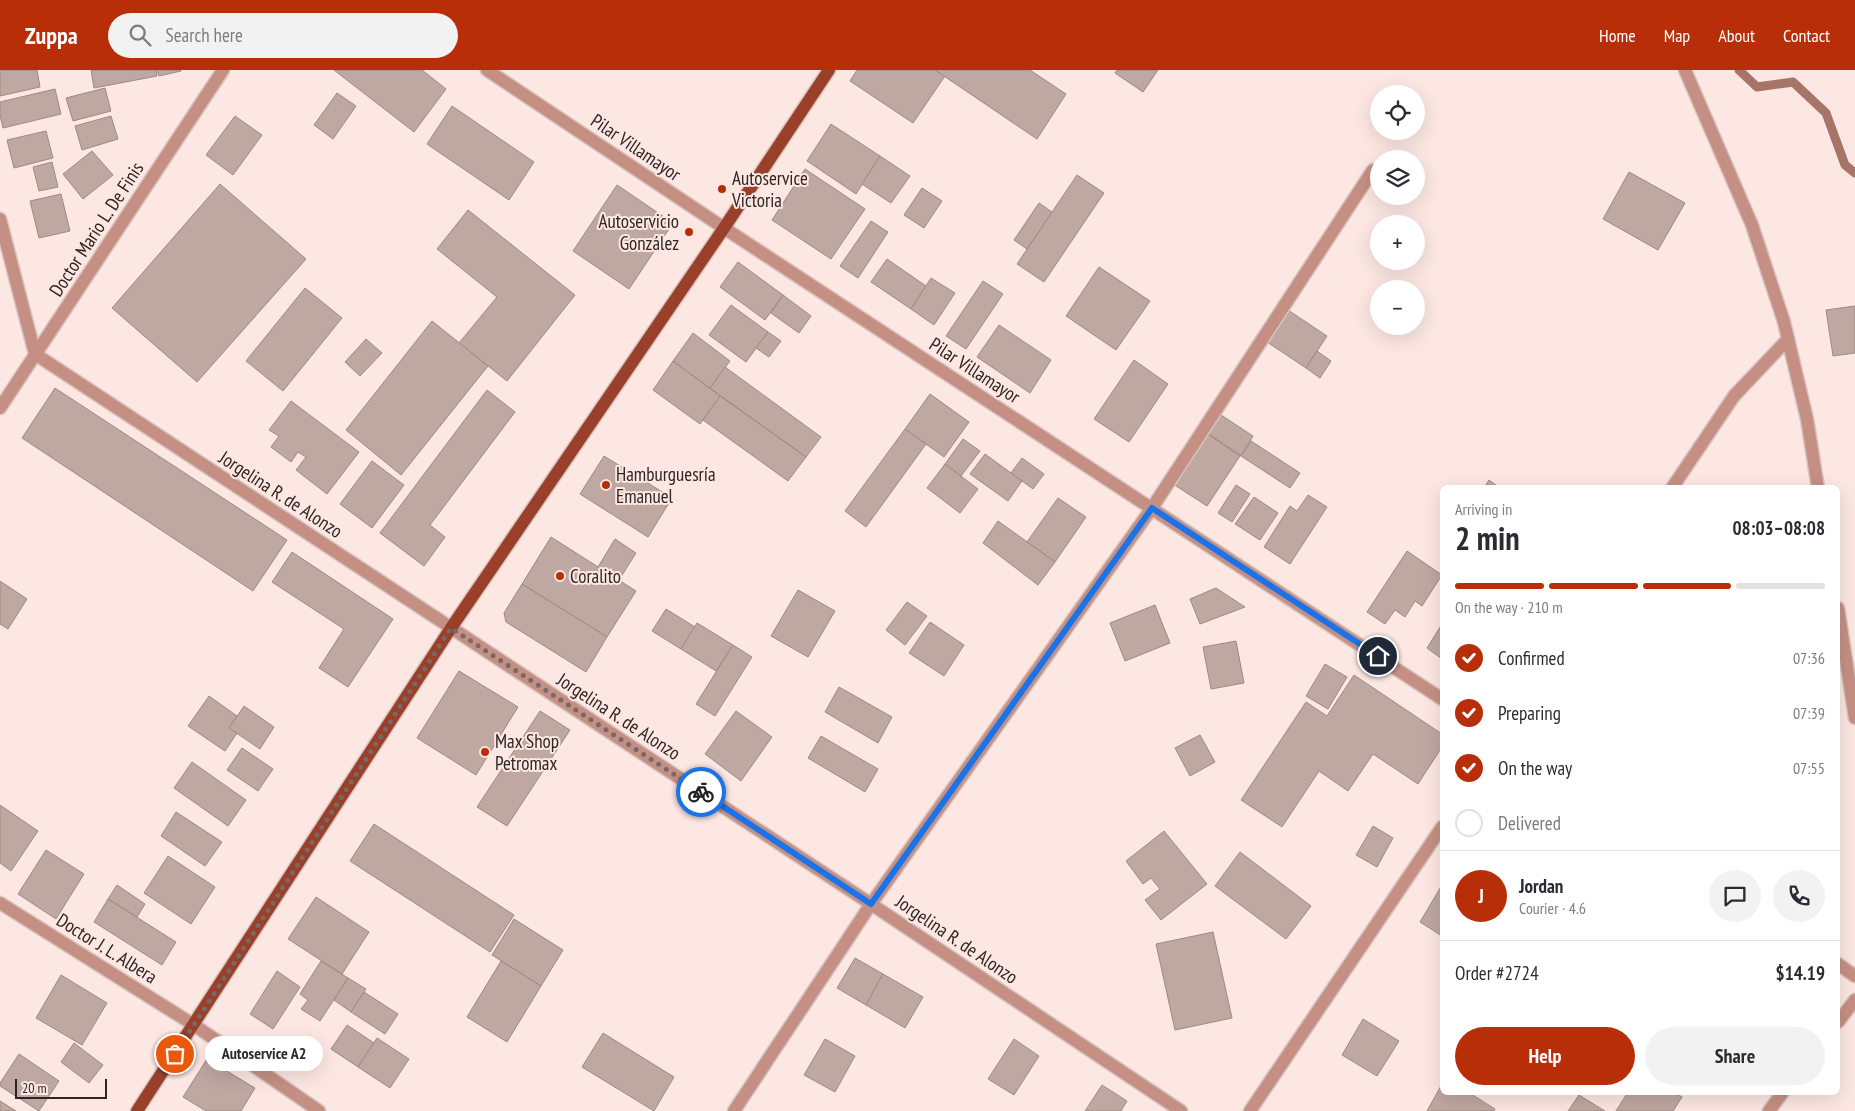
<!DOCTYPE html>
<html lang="en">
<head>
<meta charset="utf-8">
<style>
  body { margin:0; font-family:"PT Sans Narrow",sans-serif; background:#f2f2f3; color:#2b2b33; height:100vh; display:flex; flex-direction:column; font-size:19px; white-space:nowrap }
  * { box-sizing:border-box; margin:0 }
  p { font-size:16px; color:#7c7c81 }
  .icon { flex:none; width:28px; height:28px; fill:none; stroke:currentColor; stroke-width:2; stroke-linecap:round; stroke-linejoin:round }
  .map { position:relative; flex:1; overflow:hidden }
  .drawer { position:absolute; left:1440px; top:415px; width:400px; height:610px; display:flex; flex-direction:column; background:#fff; border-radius:8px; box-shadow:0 5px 20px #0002 }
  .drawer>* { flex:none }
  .fabs { position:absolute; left:1370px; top:15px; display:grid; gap:10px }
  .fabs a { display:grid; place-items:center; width:55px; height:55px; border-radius:50%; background:#fff; box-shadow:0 5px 20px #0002; font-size:25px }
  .scale { position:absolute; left:15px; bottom:12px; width:92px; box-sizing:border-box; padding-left:5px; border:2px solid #2e2523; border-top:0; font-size:14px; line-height:18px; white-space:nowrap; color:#2e2523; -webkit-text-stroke:4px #fce7e2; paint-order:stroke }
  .pin { position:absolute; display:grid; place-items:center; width:42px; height:42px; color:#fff; margin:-21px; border:2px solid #fff; border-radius:50%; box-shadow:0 1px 5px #0007 }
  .courier { position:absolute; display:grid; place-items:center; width:50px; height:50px; margin:-25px; border:4px solid #1a73e8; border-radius:50%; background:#fff; color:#222; box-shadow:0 1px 6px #0007 }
  .bubble { position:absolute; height:35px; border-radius:18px; background:#fff; box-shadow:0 5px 20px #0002; font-size:16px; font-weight:700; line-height:35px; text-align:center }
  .summary em { font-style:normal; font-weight:700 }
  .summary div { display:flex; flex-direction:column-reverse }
  .summary { display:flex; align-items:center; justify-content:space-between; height:85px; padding:0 15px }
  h1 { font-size:32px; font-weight:700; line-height:38px }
  .bar { display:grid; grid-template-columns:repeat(4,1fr); gap:8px 5px; align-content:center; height:60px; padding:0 15px }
  .bar i { height:6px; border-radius:4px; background:#e1e1e2 }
  .bar .current { background:#b82e08 }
  .bar p { grid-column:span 4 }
  .line { display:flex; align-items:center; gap:12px; padding:0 15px; border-top:1px solid #e1e1e2 }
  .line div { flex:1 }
  .round { display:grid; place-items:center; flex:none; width:52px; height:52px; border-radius:26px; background:#f2f2f3 }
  ol { padding:0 15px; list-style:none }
  li { display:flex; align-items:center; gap:15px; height:55px }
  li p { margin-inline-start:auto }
  li .icon { padding:5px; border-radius:50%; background:#b82e08; color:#fff; stroke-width:4 }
  li:last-child { color:#7c7c81 }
  li i { width:28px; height:28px; border:2px solid #e1e1e2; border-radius:50% }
  .button { display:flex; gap:10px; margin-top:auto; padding:10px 15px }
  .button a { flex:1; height:58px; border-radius:30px; background:#b82e08; color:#fff; font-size:20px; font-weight:700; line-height:58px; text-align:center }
  .button a+a { background:#f2f2f3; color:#2b2b33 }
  header { display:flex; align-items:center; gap:30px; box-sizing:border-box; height:70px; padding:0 25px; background:#b82e08; color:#fff }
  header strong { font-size:24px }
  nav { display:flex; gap:28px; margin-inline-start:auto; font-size:18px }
  .search { width:350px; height:45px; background:#f2f2f3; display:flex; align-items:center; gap:12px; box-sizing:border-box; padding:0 18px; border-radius:28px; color:#7c7c81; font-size:19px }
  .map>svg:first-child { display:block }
</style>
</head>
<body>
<header>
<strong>Zuppa</strong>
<div class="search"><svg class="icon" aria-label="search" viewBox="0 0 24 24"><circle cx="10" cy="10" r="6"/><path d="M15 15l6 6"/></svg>Search here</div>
<nav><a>Home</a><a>Map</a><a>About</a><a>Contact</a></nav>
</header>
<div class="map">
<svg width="1855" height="1041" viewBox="0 0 1855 1041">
  <rect width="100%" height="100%" fill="#fce7e2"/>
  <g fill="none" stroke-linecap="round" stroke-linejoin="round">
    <polyline stroke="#a87468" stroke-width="9" points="1739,0 1757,17 1793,12 1826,43 1845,95 1855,103"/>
  </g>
  <g fill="#bfa7a2" stroke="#9f8983">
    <polygon points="0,0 37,0 40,17 0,26"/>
    <polygon points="91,0 156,0 157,6 94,18"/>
    <polygon points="157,0 181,0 181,1 159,6"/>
    <polygon points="334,0 422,0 446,19 414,62"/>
    <polygon points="857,0 935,0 945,6 913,53 850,11"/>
    <polygon points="935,0 1030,0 1066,24 1037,69"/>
    <polygon points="1117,0 1158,0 1143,22 1115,3"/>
    <polygon points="105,18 111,41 73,51 66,28"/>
    <polygon points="55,19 61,44 3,58 0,45 0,32"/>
    <polygon points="337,23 356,36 333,69 314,55"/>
    <polygon points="452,36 534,92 509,130 427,74"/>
    <polygon points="111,46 118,69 82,80 75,56"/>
    <polygon points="235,46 262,65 233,105 206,85"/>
    <polygon points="831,54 880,86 856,124 807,91"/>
    <polygon points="46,61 53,88 14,98 7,70"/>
    <polygon points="92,81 113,105 83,129 63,104"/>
    <polygon points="880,86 910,106 891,133 862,114"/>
    <polygon points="52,92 58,117 39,121 33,97"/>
    <polygon points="805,99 865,139 831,189 772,150"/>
    <polygon points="1629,102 1685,133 1658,180 1603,149"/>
    <polygon points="1077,105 1104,123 1044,212 1017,194"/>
    <polygon points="220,114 306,189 197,312 112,238"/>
    <polygon points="617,115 673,153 629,219 573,181"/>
    <polygon points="922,118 942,131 924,158 904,145"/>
    <polygon points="61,124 70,161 39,168 30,131"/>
    <polygon points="1039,133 1052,142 1027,179 1014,170"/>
    <polygon points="468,140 575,225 507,311 459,273 497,227 437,179"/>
    <polygon points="871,151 888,162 858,208 840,196"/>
    <polygon points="887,189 926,216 911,239 871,212"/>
    <polygon points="738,192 783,225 765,250 720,217"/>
    <polygon points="1099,197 1150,231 1116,280 1066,246"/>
    <polygon points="931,208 955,223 934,255 911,239"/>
    <polygon points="983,211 1003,224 966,279 946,266"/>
    <polygon points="305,218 342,248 283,321 246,291"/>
    <polygon points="783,225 811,246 799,263 771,243"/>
    <polygon points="731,235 768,262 746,292 709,265"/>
    <polygon points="1855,236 1855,283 1833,286 1826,240"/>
    <polygon points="1288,240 1327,266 1306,298 1267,272"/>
    <polygon points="432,251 488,296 401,405 346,360"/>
    <polygon points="999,255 1051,290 1030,323 977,287"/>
    <polygon points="768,262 781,271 769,287 756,278"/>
    <polygon points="693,263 730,291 710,318 673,291"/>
    <polygon points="366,269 382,283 360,306 345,292"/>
    <polygon points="1317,281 1331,291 1320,308 1306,298"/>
    <polygon points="1134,290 1168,314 1129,372 1094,349"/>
    <polygon points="673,291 720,326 700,354 653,320"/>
    <polygon points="725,297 821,367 806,387 710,318"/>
    <polygon points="55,318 287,470 253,521 22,368"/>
    <polygon points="487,320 515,342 430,455 445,467 424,496 380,463"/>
    <polygon points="930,324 969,352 944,387 905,359"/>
    <polygon points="720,326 806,387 788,411 703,350"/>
    <polygon points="291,331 359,382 327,424 296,400 306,387 298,382 291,392 271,377 279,366 269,360"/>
    <polygon points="1218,343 1253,366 1241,386 1206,362"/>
    <polygon points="905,359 926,374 866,457 845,441"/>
    <polygon points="1206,363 1240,386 1207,436 1173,414"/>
    <polygon points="963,369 980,381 961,406 945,394"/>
    <polygon points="1251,371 1300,403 1290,418 1241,386"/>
    <polygon points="985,384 1022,411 1008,431 970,404"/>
    <polygon points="604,386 672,428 648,467 580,424"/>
    <polygon points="1022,388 1044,404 1033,419 1011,403"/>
    <polygon points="372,391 404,415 372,458 340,434"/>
    <polygon points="945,394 978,419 960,443 927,418"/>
    <polygon points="1489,410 1500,418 1484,418"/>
    <polygon points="1236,415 1250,424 1232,452 1218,443"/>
    <polygon points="1308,425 1327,437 1290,494 1264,477 1290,436 1297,441"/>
    <polygon points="1254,427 1278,443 1260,470 1235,454"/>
    <polygon points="1058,428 1086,447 1055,492 1027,472"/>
    <polygon points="998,451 1055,492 1038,515 983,473"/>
    <polygon points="551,467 636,521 607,567 522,514"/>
    <polygon points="615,469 636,483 619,510 598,497"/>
    <polygon points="1407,481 1442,505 1422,536 1415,531 1405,547 1395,540 1385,554 1367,542"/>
    <polygon points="292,482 393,549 348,617 319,598 344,559 272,512"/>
    <polygon points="0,511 27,529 8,559 0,554"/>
    <polygon points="522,514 607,567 586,602 506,552 504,543"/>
    <polygon points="1216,518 1245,537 1200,554 1190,529"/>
    <polygon points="798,520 835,541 808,587 771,566"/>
    <polygon points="907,532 927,546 905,575 886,560"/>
    <polygon points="1155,535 1170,573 1125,591 1110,553"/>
    <polygon points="666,539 695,557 681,579 652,561"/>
    <polygon points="930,552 964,575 944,606 909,583"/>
    <polygon points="697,553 733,575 716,601 681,579"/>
    <polygon points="1442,554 1442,589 1427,578"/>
    <polygon points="1236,571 1244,613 1211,619 1203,577"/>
    <polygon points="733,575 752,587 715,646 696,634"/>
    <polygon points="1325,594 1347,607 1328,639 1306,626"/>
    <polygon points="459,601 518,637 476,705 417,668"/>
    <polygon points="1354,605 1442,664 1442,677 1418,714 1373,684 1348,721 1319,701 1282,757 1241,730 1306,632 1327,646"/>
    <polygon points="839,617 892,647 878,673 825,642"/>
    <polygon points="209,626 237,646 229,658 237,663 225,681 188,656"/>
    <polygon points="244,636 274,657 260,679 229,658"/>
    <polygon points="540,641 570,660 507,756 477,737"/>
    <polygon points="736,641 772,667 741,711 705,684"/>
    <polygon points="1200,665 1215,692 1190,706 1175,678"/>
    <polygon points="821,666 878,699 865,722 808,688"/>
    <polygon points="242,678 273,699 258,721 227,700"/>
    <polygon points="192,692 246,730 228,756 174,718"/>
    <polygon points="0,735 38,761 11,801 0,793"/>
    <polygon points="176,742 222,772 205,796 161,766"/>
    <polygon points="374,754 514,845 490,882 350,791"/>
    <polygon points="1373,756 1393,768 1377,797 1356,785"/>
    <polygon points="1164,761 1207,814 1161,850 1145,830 1160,819 1151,808 1143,814 1126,791"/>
    <polygon points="46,780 84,804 56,849 18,824"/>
    <polygon points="1240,782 1311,836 1286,869 1215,816"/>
    <polygon points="168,786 215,817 191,854 144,823"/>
    <polygon points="117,815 145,834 137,847 108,829"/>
    <polygon points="1442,815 1442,866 1420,852"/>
    <polygon points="316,827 369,862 342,904 288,869"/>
    <polygon points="108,829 176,872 162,895 94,852"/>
    <polygon points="514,849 563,880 541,916 492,885"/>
    <polygon points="1213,862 1232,948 1175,960 1156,874"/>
    <polygon points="855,888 883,904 866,935 837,918"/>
    <polygon points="321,891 348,908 320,951 301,939 308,930 300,924"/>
    <polygon points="501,891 541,916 507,972 467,947"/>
    <polygon points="277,901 300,917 273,959 250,944"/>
    <polygon points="883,904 923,927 905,958 866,935"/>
    <polygon points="61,905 107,933 82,975 36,948"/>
    <polygon points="348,908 366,919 351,942 334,930"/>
    <polygon points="364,922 398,944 385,964 351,942"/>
    <polygon points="1363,949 1399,971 1377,1006 1342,985"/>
    <polygon points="347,955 374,973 358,997 331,979"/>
    <polygon points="603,963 674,1007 654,1041 582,997"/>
    <polygon points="377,968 409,989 390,1018 358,997"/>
    <polygon points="825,969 855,986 835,1022 804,1005"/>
    <polygon points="1014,969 1039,986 1014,1025 988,1009"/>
    <polygon points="74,973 103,995 89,1013 61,992"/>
    <polygon points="19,984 59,1011 39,1041 0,1016 0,1013"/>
    <polygon points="207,989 255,1018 241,1041 206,1041 183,1027"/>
    <polygon points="1442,1014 1442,1022 1468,1022 1495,1039 1494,1041 1427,1041"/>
    <polygon points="1102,1015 1127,1031 1121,1041 1085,1041"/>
    <polygon points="1628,1022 1674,1022 1682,1027 1673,1041 1616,1041"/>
    <polygon points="1579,1025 1605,1041 1568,1041"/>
    <polygon points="0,1031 16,1041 0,1041"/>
  </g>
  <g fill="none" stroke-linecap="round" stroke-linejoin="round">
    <defs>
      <g id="minor">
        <polyline points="487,0 724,158 1442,629"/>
        <polyline points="1685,0 1752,155 1784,252 1807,349 1818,418"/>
        <polyline points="0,149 35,284"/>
        <polyline points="35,284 871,834 1181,1041"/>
        <polyline points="0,338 223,0"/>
        <polyline points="1672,418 1734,326 1788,269"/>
        <polyline points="1838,538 1855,648"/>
        <polyline points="0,833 194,955 319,1041"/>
        <polyline points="1838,894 1855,906"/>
        <polyline points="1838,952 1855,930"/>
        <polyline points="734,1041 871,834 1152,438 1373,100"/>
        <polyline points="1250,1041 1442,757"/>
        <polyline points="1769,1041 1783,1022"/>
      </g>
      <polyline id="major" points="137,1041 451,558 724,158 829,0"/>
    </defs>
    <use href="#minor" stroke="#d7c4c0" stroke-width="15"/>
    <use href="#major" stroke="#d7c4c0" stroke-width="15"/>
    <use href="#minor" stroke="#c59083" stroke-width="12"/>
    <use href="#major" stroke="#9a3f2a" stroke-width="12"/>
  </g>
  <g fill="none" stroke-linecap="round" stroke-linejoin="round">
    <polyline stroke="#766966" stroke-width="5" stroke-dasharray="0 9" points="175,984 451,558 701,722"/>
    <polyline stroke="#1a73e8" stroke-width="6" points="701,722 871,834 1152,438 1378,586"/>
  </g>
  <g fill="#b82e08" stroke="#fce7e2" stroke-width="2">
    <circle cx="722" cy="119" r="5"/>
    <circle cx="689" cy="162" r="5"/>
    <circle cx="606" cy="415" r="5"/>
    <circle cx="560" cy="506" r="5"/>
    <circle cx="485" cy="682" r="5"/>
  </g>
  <g text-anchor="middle" stroke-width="4" stroke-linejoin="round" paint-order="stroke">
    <g font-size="19" fill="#2e2523" stroke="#fce7e2">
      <text transform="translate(636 77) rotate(34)" y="7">Pilar Villamayor</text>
      <text transform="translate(96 159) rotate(-57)" y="7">Doctor Mario L. De Finis</text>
      <text transform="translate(975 300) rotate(33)" y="7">Pilar Villamayor</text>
      <text transform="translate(281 424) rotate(33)" y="7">Jorgelina R. de Alonzo</text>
      <text transform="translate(619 646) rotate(33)" y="7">Jorgelina R. de Alonzo</text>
      <text transform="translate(957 869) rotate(34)" y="7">Jorgelina R. de Alonzo</text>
      <text transform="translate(107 878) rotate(32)" y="7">Doctor J. L. Albera</text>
    </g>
    <g font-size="19" fill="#2e2523" stroke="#fce7e2" text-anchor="start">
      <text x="732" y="115">Autoservice<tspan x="732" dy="22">Victoria</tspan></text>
      <text x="679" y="158" text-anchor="end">Autoservicio<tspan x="679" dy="22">González</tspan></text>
      <text x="616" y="411">Hamburguesría<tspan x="616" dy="22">Emanuel</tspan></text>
      <text x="570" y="513">Coralito</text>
      <text x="495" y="678">Max Shop<tspan x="495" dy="22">Petromax</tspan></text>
    </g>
  </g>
</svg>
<div class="fabs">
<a><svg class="icon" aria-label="locate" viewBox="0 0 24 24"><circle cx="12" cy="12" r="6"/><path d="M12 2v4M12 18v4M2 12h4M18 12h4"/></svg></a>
<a><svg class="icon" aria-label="layers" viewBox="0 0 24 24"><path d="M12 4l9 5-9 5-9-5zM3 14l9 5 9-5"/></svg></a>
<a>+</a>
<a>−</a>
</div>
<div class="scale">20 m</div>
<div class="pin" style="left:175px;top:984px;background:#ea580c"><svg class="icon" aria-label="bag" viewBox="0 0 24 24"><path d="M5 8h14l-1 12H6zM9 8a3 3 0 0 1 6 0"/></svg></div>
<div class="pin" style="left:1378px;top:586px;background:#1f2937"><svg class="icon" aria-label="home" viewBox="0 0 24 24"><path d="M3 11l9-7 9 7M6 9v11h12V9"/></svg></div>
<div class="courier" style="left:701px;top:722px"><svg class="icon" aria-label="bike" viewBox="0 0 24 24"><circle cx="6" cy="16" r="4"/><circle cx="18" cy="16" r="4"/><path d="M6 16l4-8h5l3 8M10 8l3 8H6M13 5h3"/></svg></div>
<div class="bubble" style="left:205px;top:966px;width:118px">Autoservice A2</div>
<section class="drawer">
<div class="summary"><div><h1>2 min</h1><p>Arriving in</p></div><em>08:03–08:08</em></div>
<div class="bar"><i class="current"></i><i class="current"></i><i class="current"></i><i></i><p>On the way · 210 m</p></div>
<ol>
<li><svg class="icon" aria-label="check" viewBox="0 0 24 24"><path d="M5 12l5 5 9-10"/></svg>Confirmed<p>07:36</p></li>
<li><svg class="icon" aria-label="check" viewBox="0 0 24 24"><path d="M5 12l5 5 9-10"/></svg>Preparing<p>07:39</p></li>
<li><svg class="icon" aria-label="check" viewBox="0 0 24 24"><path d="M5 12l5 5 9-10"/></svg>On the way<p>07:55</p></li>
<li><i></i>Delivered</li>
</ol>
<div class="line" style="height:90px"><b class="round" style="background:#b82e08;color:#fff">J</b><div><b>Jordan</b><p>Courier · 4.6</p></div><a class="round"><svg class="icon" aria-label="chat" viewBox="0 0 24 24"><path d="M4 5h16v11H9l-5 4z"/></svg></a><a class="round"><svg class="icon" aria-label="phone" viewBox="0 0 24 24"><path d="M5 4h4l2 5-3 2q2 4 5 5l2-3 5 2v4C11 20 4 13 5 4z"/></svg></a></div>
<div class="line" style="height:65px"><div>Order #2724</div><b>$14.19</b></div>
<div class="button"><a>Help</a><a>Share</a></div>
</section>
</div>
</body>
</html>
